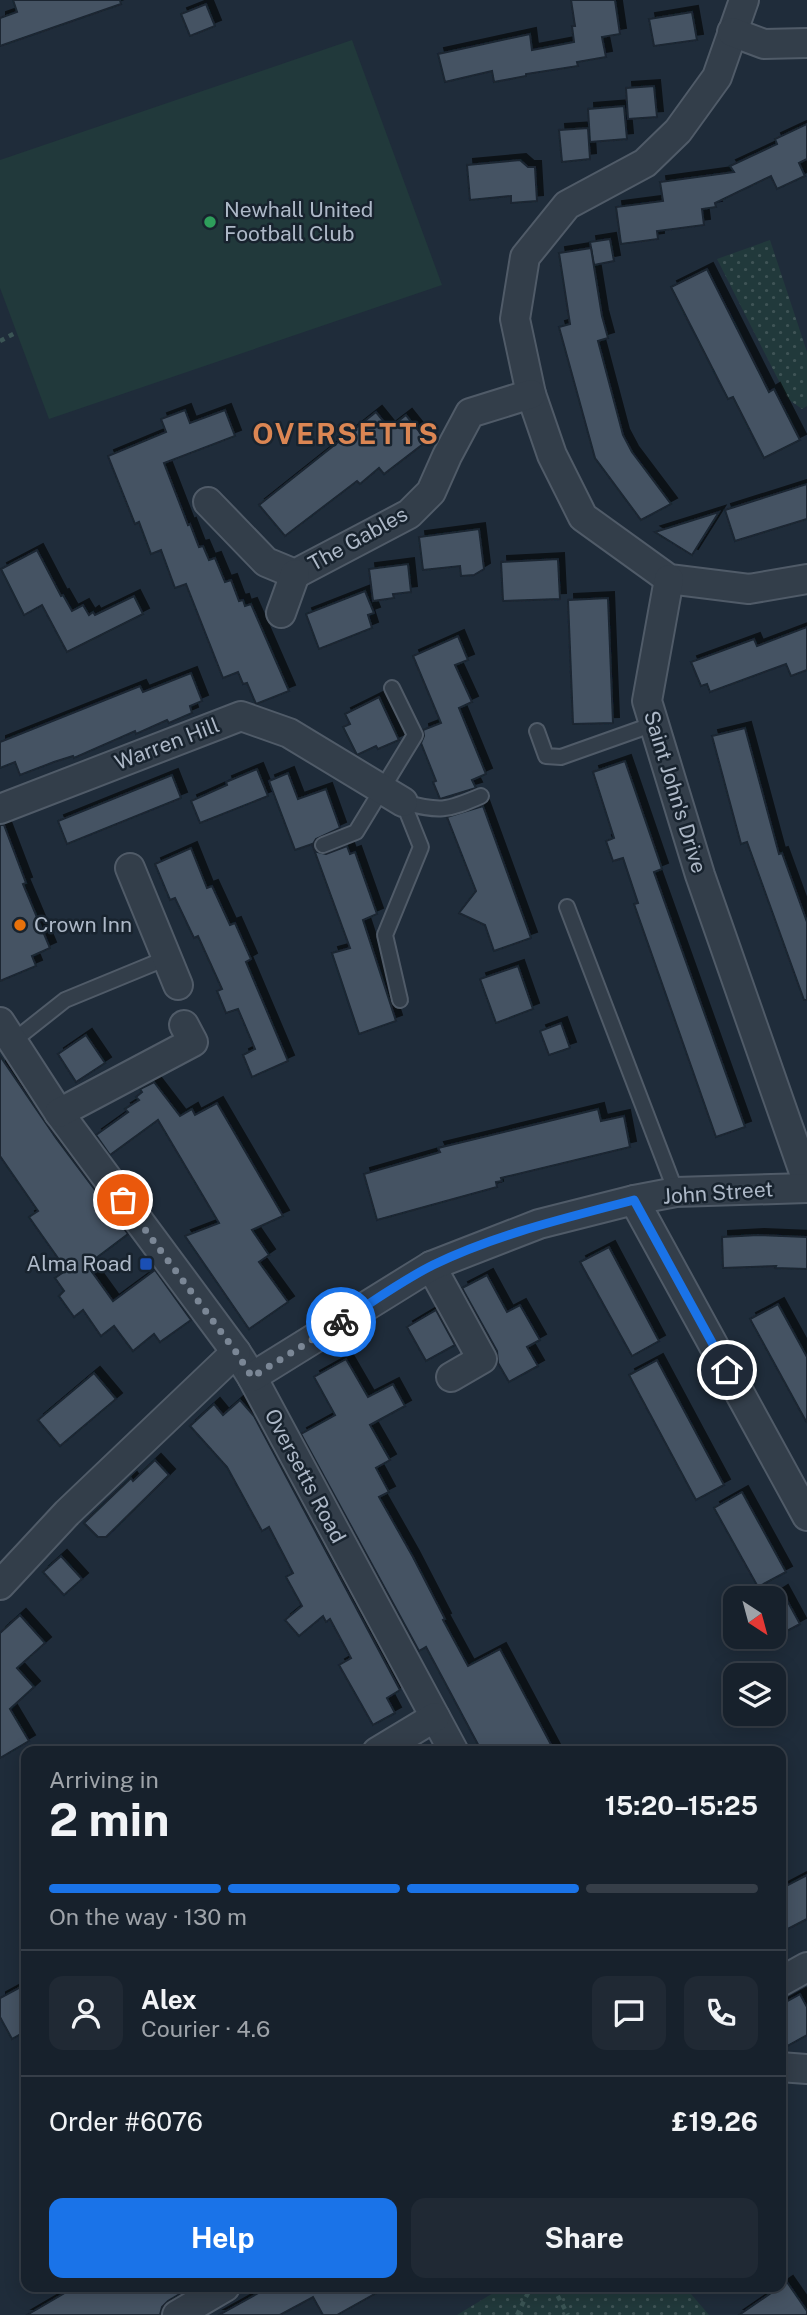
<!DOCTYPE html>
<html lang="en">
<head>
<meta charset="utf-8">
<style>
  body { margin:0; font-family:"Public Sans",sans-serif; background:#202934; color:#f1f3f6; height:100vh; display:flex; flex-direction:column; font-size:26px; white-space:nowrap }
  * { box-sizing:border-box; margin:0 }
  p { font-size:23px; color:#9ea3a9 }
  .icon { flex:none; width:38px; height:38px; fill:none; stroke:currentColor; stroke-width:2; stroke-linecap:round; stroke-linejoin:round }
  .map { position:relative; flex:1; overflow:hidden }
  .sheet { position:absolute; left:21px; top:1746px; width:765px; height:546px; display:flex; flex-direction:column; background:#17212c; border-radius:14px; box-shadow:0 4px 18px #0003,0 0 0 2px #363e48 }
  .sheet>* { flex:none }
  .needle { width:46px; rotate:144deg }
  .tools { position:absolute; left:723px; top:1586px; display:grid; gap:14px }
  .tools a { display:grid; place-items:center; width:63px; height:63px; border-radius:14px; background:#17212c; box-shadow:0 4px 18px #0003,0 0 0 2px #363e48; font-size:35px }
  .pin { position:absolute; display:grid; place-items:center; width:60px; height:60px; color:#fff; margin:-30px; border:4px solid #fff; border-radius:50%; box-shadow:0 2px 7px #0007 }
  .courier { position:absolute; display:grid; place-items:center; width:70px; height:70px; margin:-35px; border:5px solid #1a73e8; border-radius:50%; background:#fff; color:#222; box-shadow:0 2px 9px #0007 }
  .summary em { font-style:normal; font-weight:700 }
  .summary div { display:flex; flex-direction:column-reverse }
  .summary { display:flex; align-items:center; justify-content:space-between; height:119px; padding:0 28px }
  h1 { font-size:46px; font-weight:700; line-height:52px }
  .bar { display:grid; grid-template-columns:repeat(4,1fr); gap:10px 7px; align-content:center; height:84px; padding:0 28px }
  .bar i { height:9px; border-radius:5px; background:#363e48 }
  .bar .active { background:#1a73e8 }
  .bar p { grid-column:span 4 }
  .line { display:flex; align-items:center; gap:18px; padding:0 28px; border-top:2px solid #363e48 }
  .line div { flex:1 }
  .round { display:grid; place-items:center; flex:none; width:74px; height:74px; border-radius:14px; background:#202934 }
  .button { display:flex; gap:14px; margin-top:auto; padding:14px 28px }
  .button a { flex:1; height:80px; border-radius:14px; background:#1a73e8; color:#fff; font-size:28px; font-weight:700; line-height:80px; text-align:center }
  .button a+a { background:#202934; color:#f1f3f6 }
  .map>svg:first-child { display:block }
</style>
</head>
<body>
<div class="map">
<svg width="807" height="2315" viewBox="0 0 807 2315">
  <defs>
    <pattern id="grass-dots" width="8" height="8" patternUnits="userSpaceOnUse" patternTransform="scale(1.75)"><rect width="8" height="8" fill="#21393b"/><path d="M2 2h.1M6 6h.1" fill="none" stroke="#3f5456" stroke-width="1.8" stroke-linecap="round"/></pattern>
    <filter id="shadow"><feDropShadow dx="6" dy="-6" stdDeviation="0" flood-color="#0009"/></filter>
  </defs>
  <rect width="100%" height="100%" fill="#1f2c3a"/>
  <g fill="url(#grass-dots)">
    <polygon points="770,240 807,352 807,406 802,409 788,399 717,259"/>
    <polygon points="503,2287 685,2287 709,2315 457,2315"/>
  </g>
  <polygon fill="#21393b" points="352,40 442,285 49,419 0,288 0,160"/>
  <g fill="#445364" stroke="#1a2530" stroke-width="2" filter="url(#shadow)">
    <polygon points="13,0 120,0 121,4 0,46 0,18 17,12"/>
    <polygon points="571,0 615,0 620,34 602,37 606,57 577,62 578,66 526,74 526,76 494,82 492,71 445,82 438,54 530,34 532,50 574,42 572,26 575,26"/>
    <polygon points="206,4 215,26 190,36 181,14"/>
    <polygon points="692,12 697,40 654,46 649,19"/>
    <polygon points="654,86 657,117 628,119 626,88"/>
    <polygon points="624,106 627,139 590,142 588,109"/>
    <polygon points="807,124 807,159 799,163 805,176 777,189 771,176 715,203 716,207 702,209 704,225 657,231 658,239 621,244 616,207 663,201 660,182 734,172 730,166 777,144 775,139"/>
    <polygon points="588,128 590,159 562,162 559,130"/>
    <polygon points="520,160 528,167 535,167 537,201 511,203 511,196 470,200 467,165"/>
    <polygon points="610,239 614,261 594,265 590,242"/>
    <polygon points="591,248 602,316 608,338 598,341 623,435 632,452 671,504 641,520 595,458 559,327 570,324 559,253"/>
    <polygon points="707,269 769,392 774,389 800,440 764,458 733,397 728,399 671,287"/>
    <polygon points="185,410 190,423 225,410 235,436 164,463 188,525 190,524 199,547 203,546 209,560 215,558 225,582 231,580 239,601 243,600 245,606 251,604 289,691 256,704 247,683 243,684 238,672 223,678 186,584 175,588 161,550 151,554 139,522 135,524 108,456 166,432 161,419"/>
    <polygon points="376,412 389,428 406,415 427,441 384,474 379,468 360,484 357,481 285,536 259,505"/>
    <polygon points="807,484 807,519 735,541 725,510"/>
    <polygon points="719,512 692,555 655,532"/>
    <polygon points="479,529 484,569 474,575 461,576 460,566 423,570 419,537"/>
    <polygon points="37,550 61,596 63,595 72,611 83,605 89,615 93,612 95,615 134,596 143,614 67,652 42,605 24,615 1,569"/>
    <polygon points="558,559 560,599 503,601 501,562"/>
    <polygon points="408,564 411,592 393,594 394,598 373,601 369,569"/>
    <polygon points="365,591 374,613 368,615 372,628 319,649 306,614"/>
    <polygon points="608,598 613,723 573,724 568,600"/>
    <polygon points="807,627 807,670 791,676 786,664 710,692 707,684 701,686 691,662 754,639 757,646"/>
    <polygon points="458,636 468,660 455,665 472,702 459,708 486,774 472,780 476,788 440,799 433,782 436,781 421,743 424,736 423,730 441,723 413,656"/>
    <polygon points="191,673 202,701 190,706 192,713 169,723 167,720 136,734 135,731 74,758 73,756 54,762 20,775 15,762 0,768 0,742 140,686 143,692"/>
    <polygon points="379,697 399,740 378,749 376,746 357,755 343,727 350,724 345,714"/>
    <polygon points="745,728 779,854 782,853 807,922 807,1000 804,1000 747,842 741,844 712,736"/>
    <polygon points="625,761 662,869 654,872 745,1127 716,1137 634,904 638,903 623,858 613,861 606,841 614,838 593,772"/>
    <polygon points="257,769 268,796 200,823 191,801 227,785 226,782"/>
    <polygon points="288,773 298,799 326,789 340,828 316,839 313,844 317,852 326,854 347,846 350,854 355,852 377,914 363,920 396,1021 359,1034 332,953 350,948 312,844 295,850 269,781"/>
    <polygon points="172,775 181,798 67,844 58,821"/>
    <polygon points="483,806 531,938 494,951 485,925 459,913 476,891 447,817"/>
    <polygon points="0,825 4,825 26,883 23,884 50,948 32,956 36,966 0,981"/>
    <polygon points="191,848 207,888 212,886 230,925 235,923 251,959 246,962 288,1061 252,1077 243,1055 255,1049 238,1009 226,1013 217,991 222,989 198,936 194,938 175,898 170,900 155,864"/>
    <polygon points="518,966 533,1009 496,1023 480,979"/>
    <polygon points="561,1023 570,1048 549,1055 540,1031"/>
    <polygon points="86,1035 105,1063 76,1082 58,1054"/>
    <polygon points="0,1056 56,1138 128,1234 87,1265 113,1301 155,1270 191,1320 160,1342 154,1334 133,1351 114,1326 101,1336 83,1310 74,1317 59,1296 64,1291 55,1278 65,1271 65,1268 29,1217 38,1211 0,1156"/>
    <polygon points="154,1082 180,1116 192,1109 195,1115 217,1103 283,1216 252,1230 269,1255 259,1262 288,1302 249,1329 185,1236 219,1223 158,1120 110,1155 96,1135 128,1112 125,1109 139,1100 136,1097 142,1092 140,1089"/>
    <polygon points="598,1109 601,1121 624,1116 630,1147 501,1178 502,1181 496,1182 497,1187 377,1220 364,1174 440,1152 438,1148"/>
    <polygon points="758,1235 807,1237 807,1269 775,1268 776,1266 723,1268 722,1237"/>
    <polygon points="609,1247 659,1341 632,1356 580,1262"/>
    <polygon points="487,1275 507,1312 520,1305 540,1340 527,1347 538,1366 509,1382 498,1363 497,1351 462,1288"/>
    <polygon points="778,1304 807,1357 807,1423 750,1319"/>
    <polygon points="436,1310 455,1345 426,1361 407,1327"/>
    <polygon points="346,1359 368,1397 393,1384 405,1406 370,1425 390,1460 376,1468 389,1492 379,1497 413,1557 445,1619 443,1620 468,1666 500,1649 555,1752 482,1752 426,1647 419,1651 301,1434 335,1415 314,1377"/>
    <polygon points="657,1360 724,1485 696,1500 629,1375"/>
    <polygon points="94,1373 116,1399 60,1446 38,1420"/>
    <polygon points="240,1400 254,1416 400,1690 387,1698 395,1713 373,1725 339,1665 351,1658 330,1619 326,1622 323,1616 299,1636 285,1620 302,1606 286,1577 293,1573 269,1527 262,1531 227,1467 190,1426 214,1404 223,1415"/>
    <polygon points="155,1460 169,1475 106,1537 98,1537 84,1523 131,1478 133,1481"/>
    <polygon points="742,1492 786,1572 758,1587 714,1508"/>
    <polygon points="61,1556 82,1579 64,1595 43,1572"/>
    <polygon points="782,1591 800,1624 772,1639 774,1598 771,1598"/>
    <polygon points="20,1615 45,1643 17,1668 34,1687 10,1709 29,1741 0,1758 0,1633"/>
    <polygon points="807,1875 807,1919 780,1933 780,1889"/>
    <polygon points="26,1984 26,2031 12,2039 0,2017 0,1998"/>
    <polygon points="800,1994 807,2007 807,2035 780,2050 780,2005"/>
    <polygon points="787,2282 807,2311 807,2315 739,2315"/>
    <polygon points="75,2287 187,2287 188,2289 168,2301 162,2307 160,2315 27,2315"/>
    <polygon points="269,2287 387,2287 337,2315 323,2315 313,2297 280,2315 219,2315"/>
  </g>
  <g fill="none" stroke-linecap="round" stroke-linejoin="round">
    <defs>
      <g id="lane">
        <polyline points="537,731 546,756 561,757 654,724"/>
        <path d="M403,802C440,812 446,811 481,796"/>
        <polyline points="323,845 356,832 415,735 392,688"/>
        <polyline points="567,907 676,1192"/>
        <polyline points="400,1000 385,935 421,847 403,802"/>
        <polyline points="12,1042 65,1000 167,958"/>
      </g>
      <g id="street">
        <polyline points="744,0 717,77 678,131 645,163 567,205 525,257 515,319 531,394 552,455 583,517 669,579 749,589 807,579"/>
        <polyline points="732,32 764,44 807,43"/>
        <polyline points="208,502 266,562 295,574 409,514 431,492 447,456 470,413 531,394"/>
        <polyline points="669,579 647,701 700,875 807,1181"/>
        <polyline points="281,613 295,574"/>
        <polyline points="0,809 241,716 289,733 403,802"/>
        <polyline points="130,868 178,985"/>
        <polyline points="0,1022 59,1113 236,1352 252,1377 454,1752"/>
        <polyline points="59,1113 193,1042 184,1025"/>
        <polyline points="634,1200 807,1516"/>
        <polyline points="431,1266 482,1359 451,1377"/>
        <polyline points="252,1377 431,1266 539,1224 634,1200 676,1192 807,1188"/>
        <polyline points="0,1585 67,1513 236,1352"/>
        <polyline points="377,1752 435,1717"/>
        <polyline points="780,1982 807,1967"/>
        <polyline points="780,2067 807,2069"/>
        <polyline points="177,2315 225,2287"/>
      </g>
    </defs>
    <use href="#lane" stroke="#505b68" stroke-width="18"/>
    <use href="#street" stroke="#505b68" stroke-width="32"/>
    <g stroke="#3b5555" stroke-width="4.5" stroke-dasharray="5 5" stroke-linecap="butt">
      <polyline points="0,341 17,332"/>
      <polyline points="553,2287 568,2315"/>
      <polyline points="517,2315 531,2287"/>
    </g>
    <use href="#lane" stroke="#333e4a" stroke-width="14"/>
    <use href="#street" stroke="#333e4a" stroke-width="28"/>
  </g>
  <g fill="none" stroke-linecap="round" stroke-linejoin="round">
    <polyline stroke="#7b8796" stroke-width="7" stroke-dasharray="0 12.6" points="123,1200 236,1352 252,1377 341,1322"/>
    <path stroke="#1a73e8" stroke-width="9" d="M341,1322C371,1303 401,1281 433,1265C497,1234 566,1218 634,1200L727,1370"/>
  </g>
  <circle fill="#2e9e5b" stroke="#18232e" stroke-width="2.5" cx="210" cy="222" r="7"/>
  <circle fill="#e8710a" stroke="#18232e" stroke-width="2.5" cx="20" cy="925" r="7"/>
  <rect fill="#1a4fb4" stroke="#18232e" stroke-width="2.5" x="139" y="1257" width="14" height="14" rx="3.5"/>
  <g text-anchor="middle" stroke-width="5" stroke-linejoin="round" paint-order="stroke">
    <g font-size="21" fill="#adb8c7" stroke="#18232e" text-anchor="start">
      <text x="224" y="217">Newhall United<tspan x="224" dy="24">Football Club</tspan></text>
      <text x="34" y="932">Crown Inn</text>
      <text x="132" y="1271" text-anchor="end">Alma Road</text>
    </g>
    <g font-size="21" fill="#adb8c7" stroke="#18232e">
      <text transform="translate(358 539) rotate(-29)" y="7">The Gables</text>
      <text transform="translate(167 744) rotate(-21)" y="7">Warren Hill</text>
      <text transform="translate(675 792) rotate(73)" y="7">Saint John's Drive</text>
      <text transform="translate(718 1193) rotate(-4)" y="7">John Street</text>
      <text transform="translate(305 1476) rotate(62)" y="7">Oversetts Road</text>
    </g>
    <g font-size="28" font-weight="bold" letter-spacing="2" fill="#db8653" stroke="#18232e">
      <text x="346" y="444">OVERSETTS</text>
    </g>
  </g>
</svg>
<div class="tools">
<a><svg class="needle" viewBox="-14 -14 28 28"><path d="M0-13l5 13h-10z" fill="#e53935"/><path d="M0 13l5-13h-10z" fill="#9ea3a9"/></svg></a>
<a><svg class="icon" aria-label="layers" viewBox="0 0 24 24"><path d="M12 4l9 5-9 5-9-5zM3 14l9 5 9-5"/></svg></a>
</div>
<div class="pin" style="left:123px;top:1200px;background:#ea580c"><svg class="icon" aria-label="bag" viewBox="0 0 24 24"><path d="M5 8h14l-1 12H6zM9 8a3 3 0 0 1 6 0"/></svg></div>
<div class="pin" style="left:727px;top:1370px;background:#1f2937"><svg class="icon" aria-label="home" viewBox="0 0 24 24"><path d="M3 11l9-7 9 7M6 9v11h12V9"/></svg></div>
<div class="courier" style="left:341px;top:1322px"><svg class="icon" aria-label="bike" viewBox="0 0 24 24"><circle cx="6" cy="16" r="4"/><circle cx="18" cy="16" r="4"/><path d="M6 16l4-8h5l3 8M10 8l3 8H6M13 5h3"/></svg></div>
<section class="sheet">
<div class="summary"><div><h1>2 min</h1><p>Arriving in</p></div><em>15:20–15:25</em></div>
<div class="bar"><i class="active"></i><i class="active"></i><i class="active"></i><i></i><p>On the way · 130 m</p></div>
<div class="line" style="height:126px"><a class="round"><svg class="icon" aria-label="person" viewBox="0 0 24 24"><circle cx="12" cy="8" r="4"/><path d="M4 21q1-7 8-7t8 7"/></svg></a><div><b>Alex</b><p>Courier · 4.6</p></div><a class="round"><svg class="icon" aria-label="chat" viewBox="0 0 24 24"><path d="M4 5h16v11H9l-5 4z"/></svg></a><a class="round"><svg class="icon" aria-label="phone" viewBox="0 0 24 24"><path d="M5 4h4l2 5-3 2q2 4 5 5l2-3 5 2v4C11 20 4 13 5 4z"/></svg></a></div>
<div class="line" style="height:91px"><div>Order #6076</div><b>£19.26</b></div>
<div class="button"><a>Help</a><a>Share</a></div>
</section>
</div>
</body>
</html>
